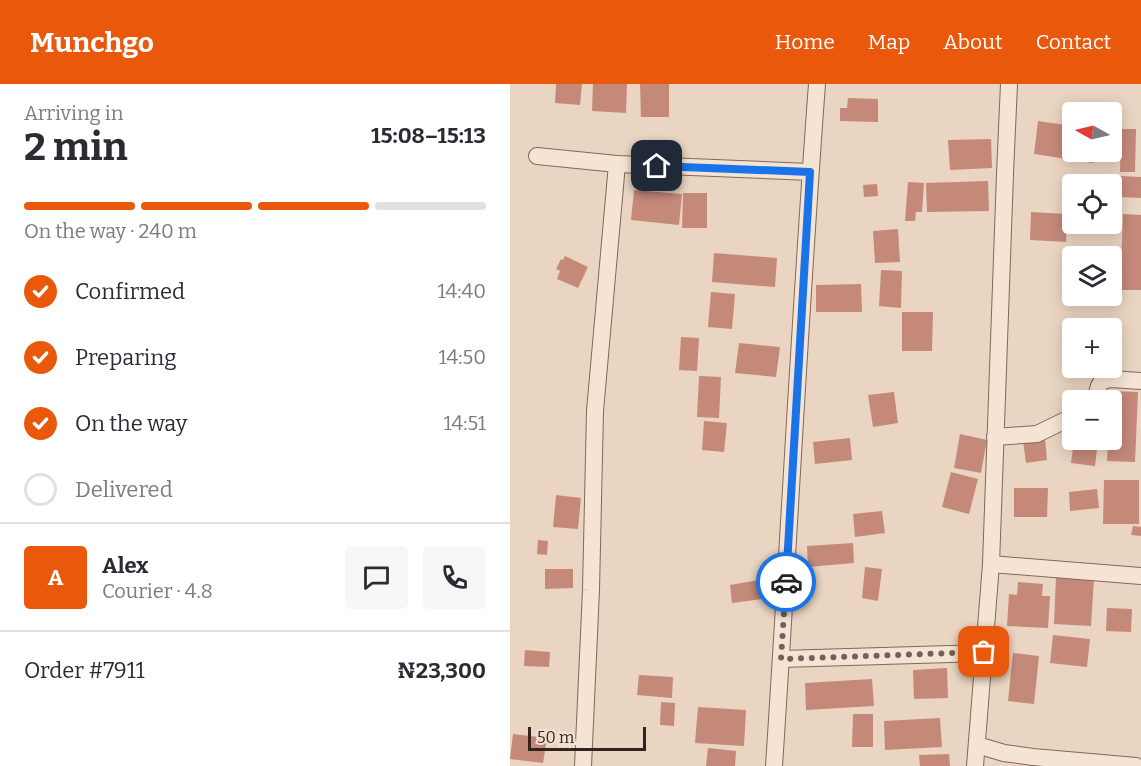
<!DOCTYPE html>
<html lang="en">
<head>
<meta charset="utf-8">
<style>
  body { margin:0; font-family:Bitter,serif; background:#f7f7f7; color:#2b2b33; height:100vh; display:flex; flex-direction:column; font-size:22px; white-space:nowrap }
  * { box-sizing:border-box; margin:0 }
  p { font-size:20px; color:#7c7c81 }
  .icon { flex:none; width:33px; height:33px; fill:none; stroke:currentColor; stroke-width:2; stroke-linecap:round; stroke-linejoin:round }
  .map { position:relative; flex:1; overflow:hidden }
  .sheet { display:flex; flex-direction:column; background:#fff; width:510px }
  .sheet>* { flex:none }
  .needle { width:39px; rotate:278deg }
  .fabs { position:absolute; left:552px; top:18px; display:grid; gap:12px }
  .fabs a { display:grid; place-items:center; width:60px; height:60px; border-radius:6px; background:#fff; box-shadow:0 3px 15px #0003; font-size:30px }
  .scale { position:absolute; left:18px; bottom:15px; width:118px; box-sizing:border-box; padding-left:6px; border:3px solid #33231e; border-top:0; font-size:16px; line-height:21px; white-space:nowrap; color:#33231e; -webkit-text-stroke:4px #f2e1d1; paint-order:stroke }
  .pin { position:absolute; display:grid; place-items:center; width:51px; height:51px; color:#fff; margin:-26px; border-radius:12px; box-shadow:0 3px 9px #0006 }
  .courier { position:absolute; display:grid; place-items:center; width:60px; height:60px; margin:-30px; border:4px solid #1a73e8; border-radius:50%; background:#fff; color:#222; box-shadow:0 2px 8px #0007 }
  .head em { font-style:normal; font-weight:700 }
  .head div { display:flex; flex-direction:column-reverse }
  .head { display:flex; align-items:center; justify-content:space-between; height:102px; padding:0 24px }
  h1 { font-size:39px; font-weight:700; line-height:45px }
  .bar { display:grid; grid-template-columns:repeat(4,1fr); gap:9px 6px; align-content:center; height:72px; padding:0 24px }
  .bar i { height:8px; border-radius:4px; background:#e1e1e2 }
  .bar .on { background:#ea580c }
  .bar p { grid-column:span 4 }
  .line { display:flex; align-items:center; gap:15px; padding:0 24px; border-top:2px solid #e1e1e2 }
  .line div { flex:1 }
  .round { display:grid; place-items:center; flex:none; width:63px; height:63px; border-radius:6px; background:#f7f7f7 }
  ol { padding:0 24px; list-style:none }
  li { display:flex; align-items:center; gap:18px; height:66px }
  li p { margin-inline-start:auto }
  li .icon { padding:6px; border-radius:50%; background:#ea580c; color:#fff; stroke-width:4 }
  li:last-child { color:#7c7c81 }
  li i { width:33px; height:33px; border:3px solid #e1e1e2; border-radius:50% }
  header { display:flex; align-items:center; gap:36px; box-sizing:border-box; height:84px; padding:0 30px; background:#ea580c; color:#fff }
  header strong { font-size:28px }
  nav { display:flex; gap:33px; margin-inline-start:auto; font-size:21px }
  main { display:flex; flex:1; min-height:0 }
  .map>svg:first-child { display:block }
</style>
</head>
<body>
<header>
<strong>Munchgo</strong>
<nav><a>Home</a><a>Map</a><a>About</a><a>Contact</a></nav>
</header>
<main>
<section class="sheet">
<div class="head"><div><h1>2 min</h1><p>Arriving in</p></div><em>15:08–15:13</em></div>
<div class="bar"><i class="on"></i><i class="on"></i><i class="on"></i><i></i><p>On the way · 240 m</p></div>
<ol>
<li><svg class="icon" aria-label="check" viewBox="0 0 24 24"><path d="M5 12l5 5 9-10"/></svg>Confirmed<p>14:40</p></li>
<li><svg class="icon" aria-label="check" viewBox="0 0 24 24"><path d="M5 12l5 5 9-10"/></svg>Preparing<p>14:50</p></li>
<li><svg class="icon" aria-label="check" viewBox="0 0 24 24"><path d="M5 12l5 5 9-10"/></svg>On the way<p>14:51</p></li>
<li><i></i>Delivered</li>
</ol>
<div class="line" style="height:108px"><b class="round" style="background:#ea580c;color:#fff">A</b><div><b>Alex</b><p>Courier · 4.8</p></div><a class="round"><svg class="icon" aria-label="chat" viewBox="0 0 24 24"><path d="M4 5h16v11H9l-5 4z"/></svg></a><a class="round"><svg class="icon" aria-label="phone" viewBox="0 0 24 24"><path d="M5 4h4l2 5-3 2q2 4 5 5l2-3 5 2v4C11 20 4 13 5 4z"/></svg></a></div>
<div class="line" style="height:78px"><div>Order #7911</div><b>₦23,300</b></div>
</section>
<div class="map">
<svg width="631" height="682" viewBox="0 0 631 682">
  <rect width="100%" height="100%" fill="#ead5c2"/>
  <g fill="#c5897a">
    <polygon points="46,0 72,0 70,21 45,19"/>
    <polygon points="83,0 117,0 116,29 82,27"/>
    <polygon points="130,0 159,0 159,33 131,33"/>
    <polygon points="338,14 368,15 368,38 330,37 330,24 337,24"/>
    <polygon points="528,37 562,42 562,68 584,68 583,79 524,70"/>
    <polygon points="611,45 626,45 625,88 610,88"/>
    <polygon points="481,55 482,84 440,86 438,56"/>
    <polygon points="610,92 631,93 631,114 609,113"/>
    <polygon points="478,97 479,127 417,128 416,99"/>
    <polygon points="398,98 414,99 412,128 406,128 405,137 395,137"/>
    <polygon points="367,100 368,112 354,113 353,101"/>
    <polygon points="124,106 172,110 169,141 121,136"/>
    <polygon points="173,109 197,109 197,144 172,144"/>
    <polygon points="521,128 557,130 556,158 520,156"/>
    <polygon points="613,130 631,131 631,206 610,206"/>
    <polygon points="388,145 390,178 365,179 363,147"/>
    <polygon points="589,166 607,169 603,202 602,202 602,172 588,172"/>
    <polygon points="204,169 267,174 265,203 202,198"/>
    <polygon points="55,172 78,183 68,204 47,195 50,187 46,185 51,175 53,176"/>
    <polygon points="371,186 392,187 391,224 369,222"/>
    <polygon points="351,200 352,228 306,228 306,201"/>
    <polygon points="201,208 225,210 222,245 198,243"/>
    <polygon points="392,228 423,228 422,267 392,267"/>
    <polygon points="171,253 189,254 187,287 169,286"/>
    <polygon points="229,259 270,263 266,293 225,289"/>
    <polygon points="189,292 211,293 209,334 187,333"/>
    <polygon points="601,307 628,308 625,378 597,377 598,356 602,356"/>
    <polygon points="384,308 388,339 363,343 358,311"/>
    <polygon points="194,337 217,339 214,368 192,366"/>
    <polygon points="450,350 477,356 471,389 444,384"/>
    <polygon points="340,354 342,376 305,380 303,358"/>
    <polygon points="535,354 537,376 516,379 513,357"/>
    <polygon points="564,356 588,356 585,382 561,379"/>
    <polygon points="441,388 468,395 459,430 432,423"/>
    <polygon points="594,396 629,396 629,440 593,440"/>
    <polygon points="504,404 538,404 537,433 504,433"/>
    <polygon points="587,405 589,424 560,427 559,408"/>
    <polygon points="46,411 71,414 68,445 43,443"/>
    <polygon points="372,427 375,449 345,453 343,430"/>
    <polygon points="623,442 631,443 631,452 621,451"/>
    <polygon points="28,456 38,457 37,471 27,470"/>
    <polygon points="343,459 344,479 298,483 297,462"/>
    <polygon points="355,483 372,485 368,517 352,514"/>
    <polygon points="35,485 63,485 63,504 35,505"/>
    <polygon points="546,493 584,495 581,542 544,540"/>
    <polygon points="249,496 252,515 222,519 220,501"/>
    <polygon points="508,498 533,500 532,512 540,512 538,544 497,542 499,510 507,511"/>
    <polygon points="597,524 622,525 621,548 596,547"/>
    <polygon points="543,551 580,555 577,583 540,579"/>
    <polygon points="15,566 40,568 39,583 14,582"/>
    <polygon points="503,569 529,572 524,620 498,617"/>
    <polygon points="437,584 438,614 404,615 403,586"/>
    <polygon points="129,591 163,593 162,614 127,611"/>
    <polygon points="362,595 364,622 296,626 295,599"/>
    <polygon points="151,618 165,619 164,642 150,641"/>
    <polygon points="188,623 236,626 234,662 185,659"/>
    <polygon points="343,630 363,630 363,663 342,663"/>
    <polygon points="430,634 432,663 375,666 374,637"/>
    <polygon points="3,650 37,654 33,679 0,675"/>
    <polygon points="198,664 226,667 225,682 196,682"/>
    <polygon points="439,670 440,682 410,682 409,671"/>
  </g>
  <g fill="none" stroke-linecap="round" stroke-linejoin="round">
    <defs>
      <g id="street">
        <polyline points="27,72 107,80 300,88"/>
        <polyline points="585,316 589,302 592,297 601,295 631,297"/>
        <polyline points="485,353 527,350 562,333"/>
        <polyline points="481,480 631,492"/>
        <polyline points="271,575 474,569"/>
        <polyline points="467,661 494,669 523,673 626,682"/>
        <polyline points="73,682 81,506 85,327 107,80"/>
        <path d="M264,682C279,455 290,227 307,0"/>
        <polyline points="465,682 481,480 495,90 499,0"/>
      </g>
    </defs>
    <use href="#street" stroke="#82675b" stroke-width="18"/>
    <use href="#street" stroke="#f5e4d4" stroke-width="16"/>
  </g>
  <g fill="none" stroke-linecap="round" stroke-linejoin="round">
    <polyline stroke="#736157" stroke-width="6" stroke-dasharray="0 10.8" points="276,498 271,575 474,568"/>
    <polyline stroke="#1a73e8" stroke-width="8" points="147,82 300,88 276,498"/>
  </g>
</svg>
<div class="fabs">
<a><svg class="needle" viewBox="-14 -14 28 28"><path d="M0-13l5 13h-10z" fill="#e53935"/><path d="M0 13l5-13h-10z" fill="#7c7c81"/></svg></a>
<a><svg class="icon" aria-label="locate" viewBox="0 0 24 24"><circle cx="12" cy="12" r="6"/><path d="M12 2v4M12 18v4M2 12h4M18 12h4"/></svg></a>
<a><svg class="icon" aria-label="layers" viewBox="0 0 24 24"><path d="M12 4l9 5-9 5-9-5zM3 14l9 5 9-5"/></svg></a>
<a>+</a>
<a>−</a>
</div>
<div class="scale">50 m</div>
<div class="pin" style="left:474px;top:568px;background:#ea580c"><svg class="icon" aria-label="bag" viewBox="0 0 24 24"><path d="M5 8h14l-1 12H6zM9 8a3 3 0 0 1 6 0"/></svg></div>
<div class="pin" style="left:147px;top:82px;background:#1f2937"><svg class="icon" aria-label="home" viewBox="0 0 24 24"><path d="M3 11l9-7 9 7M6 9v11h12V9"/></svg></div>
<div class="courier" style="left:276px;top:498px"><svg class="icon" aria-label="car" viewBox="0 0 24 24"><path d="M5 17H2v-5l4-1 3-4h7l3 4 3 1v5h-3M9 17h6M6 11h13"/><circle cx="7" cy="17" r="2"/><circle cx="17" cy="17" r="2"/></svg></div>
</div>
</main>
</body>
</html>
